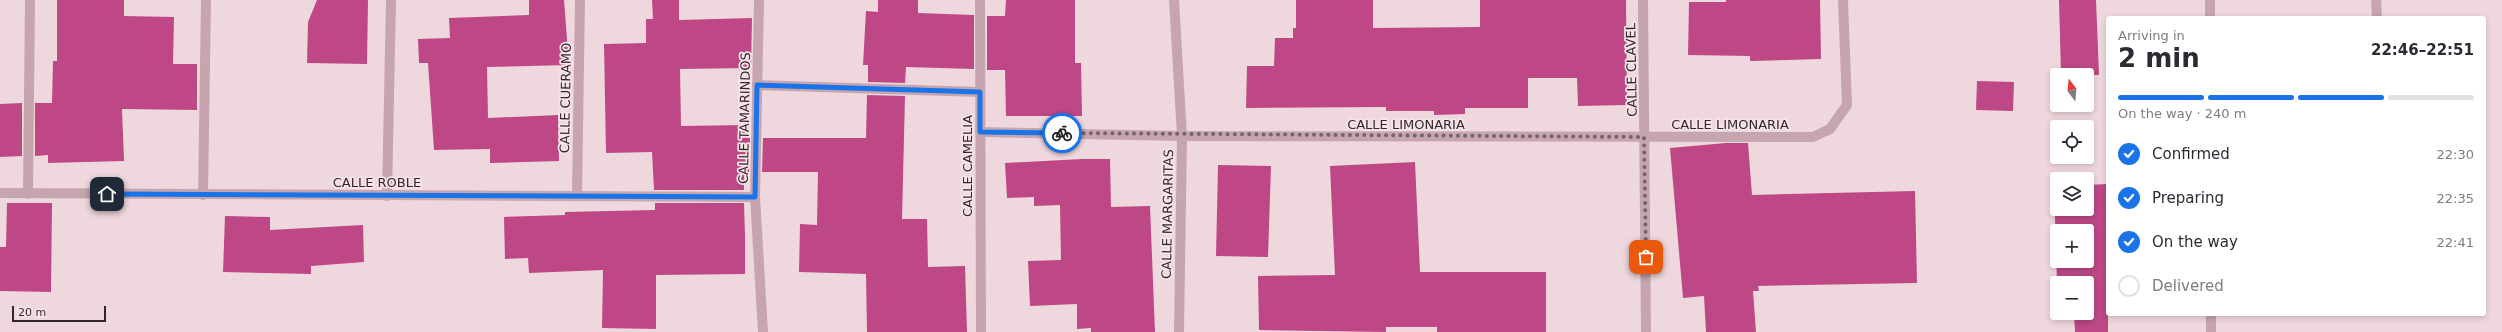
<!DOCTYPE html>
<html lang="en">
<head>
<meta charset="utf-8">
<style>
  body { margin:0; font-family:"DejaVu Sans",sans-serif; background:#f7f7f7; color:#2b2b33; height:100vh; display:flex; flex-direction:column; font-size:15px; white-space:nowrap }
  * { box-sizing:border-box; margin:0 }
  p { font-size:13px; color:#7c7c81 }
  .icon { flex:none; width:22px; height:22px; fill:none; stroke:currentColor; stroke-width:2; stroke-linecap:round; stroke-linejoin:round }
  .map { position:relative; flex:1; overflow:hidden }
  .details { position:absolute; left:2106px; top:16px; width:380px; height:300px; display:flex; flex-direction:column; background:#fff; border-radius:4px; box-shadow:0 2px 6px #0003 }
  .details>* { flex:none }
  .needle { width:26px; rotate:344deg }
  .controls { position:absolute; left:2050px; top:68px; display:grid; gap:8px }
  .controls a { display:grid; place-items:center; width:44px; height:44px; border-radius:4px; background:#fff; box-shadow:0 2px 6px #0003; font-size:20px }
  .scale { position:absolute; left:12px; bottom:10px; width:94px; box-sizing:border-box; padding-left:4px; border:2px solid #32262b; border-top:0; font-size:11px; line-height:14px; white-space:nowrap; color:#32262b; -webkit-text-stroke:3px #f7e4e8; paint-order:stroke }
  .pin { position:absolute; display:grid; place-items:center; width:34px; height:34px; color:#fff; margin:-17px; border-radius:8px; box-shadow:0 2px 6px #0006 }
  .courier { position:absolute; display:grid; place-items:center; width:40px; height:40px; margin:-20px; border:3px solid #1a73e8; border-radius:50%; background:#fff; color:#222; box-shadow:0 1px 5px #0007 }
  .headline em { font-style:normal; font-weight:700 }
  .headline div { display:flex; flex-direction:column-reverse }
  .headline { display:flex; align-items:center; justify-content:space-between; height:68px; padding:0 12px }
  h1 { font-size:26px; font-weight:700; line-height:30px }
  .bar { display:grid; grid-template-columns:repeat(4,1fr); gap:6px 4px; align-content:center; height:48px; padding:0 12px }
  .bar i { height:5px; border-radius:3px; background:#e1e1e2 }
  .bar .active { background:#1a73e8 }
  .bar p { grid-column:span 4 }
  ol { padding:0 12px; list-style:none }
  li { display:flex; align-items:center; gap:12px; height:44px }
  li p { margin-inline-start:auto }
  li .icon { padding:4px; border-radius:50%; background:#1a73e8; color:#fff; stroke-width:4 }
  li:last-child { color:#7c7c81 }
  li i { width:22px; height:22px; border:2px solid #e1e1e2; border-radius:50% }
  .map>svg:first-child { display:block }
</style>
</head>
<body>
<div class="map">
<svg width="2502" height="332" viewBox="0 0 2502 332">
  <rect width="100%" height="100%" fill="#efd8dd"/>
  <g fill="#bd4885" fill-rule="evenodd">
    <polygon points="57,0 124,0 124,16 174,17 173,64 197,64 197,110 122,109 124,161 48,163 48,155 35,156 35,103 52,103 53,61 57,61"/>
    <polygon points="317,0 368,0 367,64 307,63 308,22"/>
    <polygon points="529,0 564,0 569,65 487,67 488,118 558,115 559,161 490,163 490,149 434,150 428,63 419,63 418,39 450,38 449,18 529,15"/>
    <polygon points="652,0 679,0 679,20 752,18 751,68 680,69 681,126 746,125 746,138 750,138 749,172 744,172 744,190 654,190 652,152 606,153 604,44 646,43 646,19 653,19"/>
    <polygon points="878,0 918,0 918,13 974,15 974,69 906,67 905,83 868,82 868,65 863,65 866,11 878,12"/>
    <polygon points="1006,0 1075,0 1075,63 1081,63 1082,116 1006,116 1005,70 987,70 987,16 1005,16"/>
    <polygon points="1296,0 1373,0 1373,28 1480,27 1480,0 1626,0 1627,105 1578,106 1577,78 1528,78 1528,108 1465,108 1465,114 1434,115 1434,111 1386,111 1386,107 1246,108 1247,66 1274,66 1275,38 1293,38 1293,28 1296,28"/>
    <polygon points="1726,0 1820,0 1821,59 1750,61 1750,56 1688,55 1689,2 1726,2"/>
    <polygon points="2059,0 2096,0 2099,75 2061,75"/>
    <polygon points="1977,81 2014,82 2013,111 1976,110"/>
    <polygon points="867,95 905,96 902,219 927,219 928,267 965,266 967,332 867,332 866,274 799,272 800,224 817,225 818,172 762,172 763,138 866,138"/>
    <polygon points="22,103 22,156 0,157 0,104"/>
    <polygon points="1726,143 1748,143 1752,195 1915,191 1917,283 1758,286 1759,291 1753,291 1756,332 1706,332 1704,296 1683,298 1670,148"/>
    <polygon points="1082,159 1110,159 1111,207 1150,206 1155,332 1091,332 1091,328 1077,329 1077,304 1030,306 1028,261 1061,260 1060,205 1034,206 1034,197 1007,198 1005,163"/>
    <polygon points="1415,162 1420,272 1546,272 1546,332 1437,332 1437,327 1386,327 1386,332 1259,330 1258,276 1335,275 1330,166"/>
    <polygon points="1218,165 1271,166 1268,257 1216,256"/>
    <path d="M2108,184V332H2075L2074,313H2087V283H2057L2054,187H2057V209H2087V185ZM2057,231H2087V261H2057Z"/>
    <polygon points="7,203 52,203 51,292 0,291 0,247 6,247"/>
    <polygon points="655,203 744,203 745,236 745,274 656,275 656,329 602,328 603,270 529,273 528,258 505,259 504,217 565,215 565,212 655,210"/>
    <polygon points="225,216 270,217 270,230 363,225 364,262 311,266 311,274 223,272"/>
  </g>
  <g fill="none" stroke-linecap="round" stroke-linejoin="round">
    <g stroke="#c6a5af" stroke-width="10">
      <polyline points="759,0 755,197 763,332"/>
      <polyline points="980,0 981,332"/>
      <polyline points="1174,0 1182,136 1179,332"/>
      <polyline points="1643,0 1646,332"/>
      <polyline points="2376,0 2377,18"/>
      <polyline points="2210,18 2210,0"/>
      <polyline points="757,85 980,92"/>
      <polyline points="980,132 1182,136 1813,137 1830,129 1847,105 1843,0"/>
      <polyline points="0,193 755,197"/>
      <polyline points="28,194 30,0"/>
      <polyline points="203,195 206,0"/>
      <polyline points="387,196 391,0"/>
      <polyline points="577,196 580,0"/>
      <polyline points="2211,314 2211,332"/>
    </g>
  </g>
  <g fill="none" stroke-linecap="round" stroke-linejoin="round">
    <polyline stroke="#746469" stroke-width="4" stroke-dasharray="0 7.2" points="1062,133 1644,137 1646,257"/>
    <polyline stroke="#1a73e8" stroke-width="5" points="107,194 755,197 757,85 980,92 980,132 1062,133"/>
  </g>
  <g text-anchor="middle" stroke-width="3.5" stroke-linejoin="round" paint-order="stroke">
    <g font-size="13" fill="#32262b" stroke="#f7e4e8">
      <text transform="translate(1631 70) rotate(-91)" y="5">CALLE CLAVEL</text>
      <text transform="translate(565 98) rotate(-89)" y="5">CALLE CUERAMO</text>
      <text transform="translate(744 118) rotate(-89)" y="5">CALLE TAMARINDOS</text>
      <text x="1406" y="129">CALLE LIMONARIA</text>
      <text x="1730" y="129">CALLE LIMONARIA</text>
      <text transform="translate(967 166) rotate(-90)" y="5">CALLE CAMELIA</text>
      <text x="377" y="187">CALLE ROBLE</text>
      <text transform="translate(1167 214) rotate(-89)" y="5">CALLE MARGARITAS</text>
    </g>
  </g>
</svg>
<div class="controls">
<a><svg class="needle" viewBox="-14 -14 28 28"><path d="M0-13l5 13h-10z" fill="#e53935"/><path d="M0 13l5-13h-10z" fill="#7c7c81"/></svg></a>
<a><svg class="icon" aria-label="locate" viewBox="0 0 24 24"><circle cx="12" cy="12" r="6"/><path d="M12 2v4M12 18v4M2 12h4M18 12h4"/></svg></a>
<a><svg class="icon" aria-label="layers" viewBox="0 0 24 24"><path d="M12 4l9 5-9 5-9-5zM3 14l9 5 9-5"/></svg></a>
<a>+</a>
<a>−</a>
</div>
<div class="scale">20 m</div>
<div class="pin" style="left:1646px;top:257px;background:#ea580c"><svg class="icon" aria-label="bag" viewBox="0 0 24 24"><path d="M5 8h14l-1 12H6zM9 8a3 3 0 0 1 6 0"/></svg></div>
<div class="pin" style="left:107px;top:194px;background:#1f2937"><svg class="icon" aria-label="home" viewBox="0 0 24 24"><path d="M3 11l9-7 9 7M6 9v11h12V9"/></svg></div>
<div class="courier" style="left:1062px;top:133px"><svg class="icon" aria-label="bike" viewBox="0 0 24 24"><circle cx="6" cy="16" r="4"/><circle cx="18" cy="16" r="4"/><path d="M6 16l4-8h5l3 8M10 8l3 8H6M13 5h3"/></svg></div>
<section class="details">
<div class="headline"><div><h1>2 min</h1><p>Arriving in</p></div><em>22:46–22:51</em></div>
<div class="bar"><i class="active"></i><i class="active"></i><i class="active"></i><i></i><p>On the way · 240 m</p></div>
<ol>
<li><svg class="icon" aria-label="check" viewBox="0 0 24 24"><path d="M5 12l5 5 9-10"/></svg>Confirmed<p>22:30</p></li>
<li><svg class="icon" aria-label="check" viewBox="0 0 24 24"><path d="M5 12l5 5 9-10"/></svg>Preparing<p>22:35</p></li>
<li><svg class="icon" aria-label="check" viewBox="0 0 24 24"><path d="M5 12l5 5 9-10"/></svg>On the way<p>22:41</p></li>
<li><i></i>Delivered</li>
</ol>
</section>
</div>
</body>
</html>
